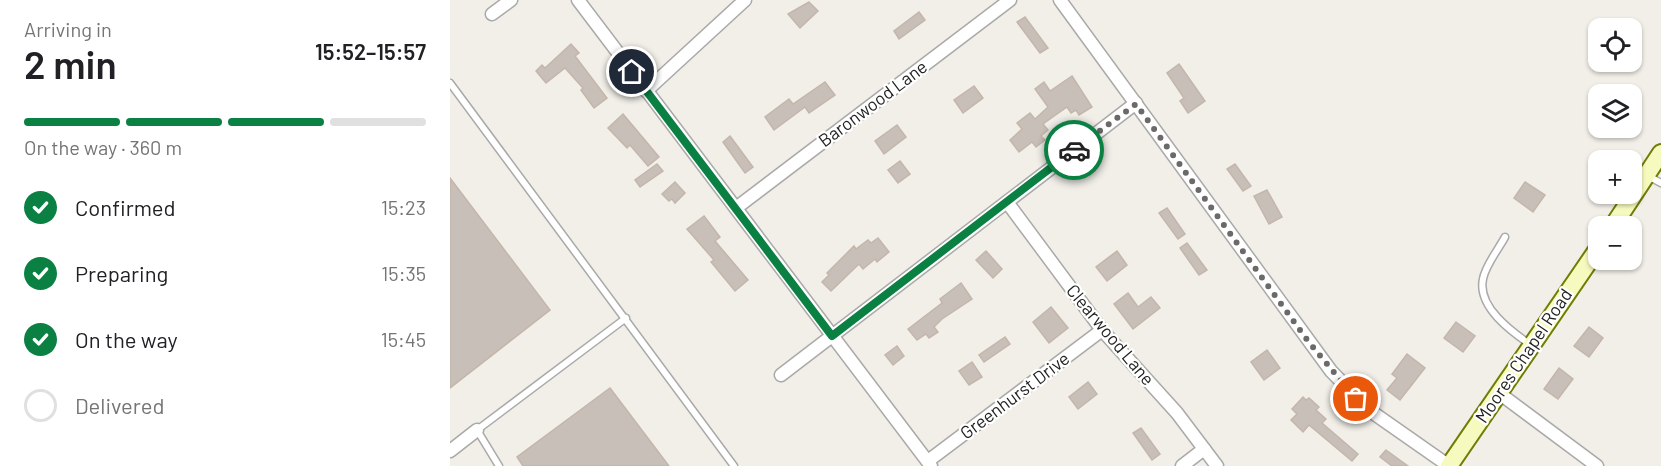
<!DOCTYPE html>
<html lang="en">
<head>
<meta charset="utf-8">
<style>
  body { margin:0; font-family:Barlow,sans-serif; background:#f6f6f6; color:#202124; height:100vh; display:flex; flex-direction:column; font-size:22px; white-space:nowrap }
  * { box-sizing:border-box; margin:0 }
  p { font-size:20px; color:#757577 }
  .icon { flex:none; width:33px; height:33px; fill:none; stroke:currentColor; stroke-width:2; stroke-linecap:round; stroke-linejoin:round }
  .map { position:relative; flex:1; overflow:hidden }
  .drawer { display:flex; flex-direction:column; background:#fff; width:450px }
  .drawer>* { flex:none }
  .buttons { position:absolute; left:1138px; top:18px; display:grid; gap:12px }
  .buttons a { display:grid; place-items:center; width:54px; height:54px; border-radius:12px; background:#fff; box-shadow:0 2px 4px #0004; font-size:30px }
  .pin { position:absolute; display:grid; place-items:center; width:51px; height:51px; color:#fff; margin:-26px; border:3px solid #fff; border-radius:50%; box-shadow:0 2px 6px #0007 }
  .courier { position:absolute; display:grid; place-items:center; width:60px; height:60px; margin:-30px; border:4px solid #0b8043; border-radius:50%; background:#fff; color:#222; box-shadow:0 2px 8px #0007 }
  .overview em { font-style:normal; font-weight:600 }
  .overview div { display:flex; flex-direction:column-reverse }
  .overview { display:flex; align-items:center; justify-content:space-between; height:102px; padding:0 24px }
  h1 { font-size:39px; font-weight:600; line-height:45px }
  .bar { display:grid; grid-template-columns:repeat(4,1fr); gap:9px 6px; align-content:center; height:72px; padding:0 24px }
  .bar i { height:8px; border-radius:4px; background:#e0e0e0 }
  .bar .active { background:#0b8043 }
  .bar p { grid-column:span 4 }
  ol { padding:0 24px; list-style:none }
  li { display:flex; align-items:center; gap:18px; height:66px }
  li p { margin-inline-start:auto }
  li .icon { padding:6px; border-radius:50%; background:#0b8043; color:#fff; stroke-width:4 }
  li:last-child { color:#757577 }
  li i { width:33px; height:33px; border:3px solid #e0e0e0; border-radius:50% }
  main { display:flex; flex:1; min-height:0 }
  .map>svg:first-child { display:block }
</style>
</head>
<body>
<main>
<section class="drawer">
<div class="overview"><div><h1>2 min</h1><p>Arriving in</p></div><em>15:52–15:57</em></div>
<div class="bar"><i class="active"></i><i class="active"></i><i class="active"></i><i></i><p>On the way · 360 m</p></div>
<ol>
<li><svg class="icon" aria-label="check" viewBox="0 0 24 24"><path d="M5 12l5 5 9-10"/></svg>Confirmed<p>15:23</p></li>
<li><svg class="icon" aria-label="check" viewBox="0 0 24 24"><path d="M5 12l5 5 9-10"/></svg>Preparing<p>15:35</p></li>
<li><svg class="icon" aria-label="check" viewBox="0 0 24 24"><path d="M5 12l5 5 9-10"/></svg>On the way<p>15:45</p></li>
<li><i></i>Delivered</li>
</ol>
</section>
<div class="map">
<svg width="1211" height="466" viewBox="0 0 1211 466">
  <rect width="100%" height="100%" fill="#f2efe9"/>
  <g fill="#c7bfb8" stroke="#c4b6ab" stroke-width="1.5">
    <polygon points="359,2 368,11 350,28 338,14"/>
    <polygon points="469,12 475,20 449,39 444,31"/>
    <polygon points="575,17 598,48 590,53 567,22"/>
    <polygon points="121,44 129,53 125,56 157,98 144,108 131,90 133,88 115,68 96,83 86,71 92,65 95,68"/>
    <polygon points="729,64 755,101 738,113 730,101 734,98 717,73"/>
    <polygon points="622,76 642,107 629,115 626,110 621,113 617,107 593,124 598,130 591,136 595,140 586,147 582,142 569,152 560,140 572,129 567,123 580,113 585,119 598,107 585,89 594,82 600,91"/>
    <polygon points="375,82 385,95 359,113 355,107 324,130 315,117 339,99 343,104"/>
    <polygon points="524,86 533,98 513,113 504,100"/>
    <polygon points="173,114 209,157 198,166 180,145 177,148 158,128"/>
    <polygon points="447,125 456,137 434,154 425,141"/>
    <polygon points="280,136 303,167 295,173 273,142"/>
    <polygon points="450,161 460,174 448,183 438,170"/>
    <polygon points="207,164 213,171 190,187 185,180"/>
    <polygon points="785,164 801,186 793,191 777,169"/>
    <polygon points="0,178 100,310 0,388"/>
    <polygon points="225,182 235,193 225,203 222,199 219,201 212,194"/>
    <polygon points="1075,182 1095,195 1083,212 1064,198"/>
    <polygon points="817,190 832,217 819,224 804,196"/>
    <polygon points="717,208 735,234 728,239 709,213"/>
    <polygon points="254,216 270,237 265,241 298,280 285,291 261,262 264,260 237,229"/>
    <polygon points="428,238 439,252 427,262 425,259 413,269 409,264 381,291 372,282 379,275 377,273 404,246 406,249 418,240 421,243"/>
    <polygon points="737,243 757,270 749,275 730,248"/>
    <polygon points="536,251 552,269 543,278 526,260"/>
    <polygon points="667,251 677,265 657,281 646,267"/>
    <polygon points="511,283 522,299 492,319 484,327 488,332 479,338 476,334 467,340 458,329 492,303 490,299"/>
    <polygon points="678,293 688,307 701,297 710,308 683,329 664,304"/>
    <polygon points="601,307 618,328 599,343 583,322"/>
    <polygon points="1006,322 1025,336 1013,352 994,338"/>
    <polygon points="1139,327 1153,338 1139,357 1124,346"/>
    <polygon points="555,337 560,344 534,362 529,355"/>
    <polygon points="447,346 454,356 443,365 435,355"/>
    <polygon points="817,350 830,368 814,380 801,362"/>
    <polygon points="957,354 975,368 950,400 937,390 947,378 942,374"/>
    <polygon points="522,362 532,377 519,385 509,371"/>
    <polygon points="1109,368 1123,379 1108,399 1094,389"/>
    <polygon points="638,382 647,394 628,409 619,397"/>
    <polygon points="160,388 219,466 73,466 67,457"/>
    <polygon points="853,397 856,400 859,398 869,407 866,410 876,419 872,423 908,454 902,461 859,425 853,432 841,420 847,414 842,409"/>
    <polygon points="691,428 710,454 702,460 683,433"/>
    <polygon points="936,450 958,466 942,466 930,457"/>
  </g>
  <g fill="none" stroke-linecap="round" stroke-linejoin="round">
    <defs>
      <g id="service">
        <polyline points="0,83 284,466"/>
        <polyline points="1198,176 1211,183"/>
        <path d="M1055,237C1048,250 1035,266 1033,279C1027,307 1062,332 1081,345"/>
        <polyline points="49,466 27,430 176,318"/>
      </g>
      <g id="minor">
        <polyline points="128,0 481,466"/>
        <polyline points="610,0 881,371 919,410 999,466"/>
        <polyline points="42,14 61,0"/>
        <polyline points="196,91 295,0"/>
        <polyline points="557,202 652,330 727,413 767,466"/>
        <polyline points="286,208 560,0"/>
        <polyline points="331,375 686,103"/>
        <polyline points="1049,393 1147,466"/>
        <polyline points="0,451 27,430"/>
        <polyline points="478,461 652,330"/>
        <polyline points="732,466 754,449"/>
      </g>
      <g id="secondary">
        <polyline points="1163,226 1211,153"/>
        <polyline points="999,466 1149,247"/>
      </g>
    </defs>
    <use href="#service" stroke="#a9a9a9" stroke-width="9"/>
    <use href="#minor" stroke="#a9a9a9" stroke-width="15"/>
    <use href="#secondary" stroke="#707d05" stroke-width="20"/>
    <use href="#service" stroke="#fff" stroke-width="6"/>
    <use href="#minor" stroke="#fff" stroke-width="12"/>
    <use href="#secondary" stroke="#f7fabf" stroke-width="16"/>
  </g>
  <g fill="none" stroke-linecap="round" stroke-linejoin="round">
    <polyline stroke="#6b6a68" stroke-width="6" stroke-dasharray="0 10.8" points="624,150 686,104 858,341 906,399"/>
    <polyline stroke="#0b8043" stroke-width="8" points="182,72 382,336 624,150"/>
  </g>
  <g text-anchor="middle" stroke-width="4.5" stroke-linejoin="round" paint-order="stroke">
    <g font-size="18" fill="#222" stroke="#fff">
      <text transform="translate(423 104) rotate(-37)" y="6">Baronwood Lane</text>
      <text transform="translate(660 335) rotate(50)" y="6">Clearwood Lane</text>
      <text transform="translate(1074 356) rotate(-56)" y="6">Moores Chapel Road</text>
      <text transform="translate(565 396) rotate(-37)" y="6">Greenhurst Drive</text>
    </g>
  </g>
</svg>
<div class="buttons">
<a><svg class="icon" aria-label="locate" viewBox="0 0 24 24"><circle cx="12" cy="12" r="6"/><path d="M12 2v4M12 18v4M2 12h4M18 12h4"/></svg></a>
<a><svg class="icon" aria-label="layers" viewBox="0 0 24 24"><path d="M12 4l9 5-9 5-9-5zM3 14l9 5 9-5"/></svg></a>
<a>+</a>
<a>−</a>
</div>
<div class="pin" style="left:906px;top:399px;background:#ea580c"><svg class="icon" aria-label="bag" viewBox="0 0 24 24"><path d="M5 8h14l-1 12H6zM9 8a3 3 0 0 1 6 0"/></svg></div>
<div class="pin" style="left:182px;top:72px;background:#1f2937"><svg class="icon" aria-label="home" viewBox="0 0 24 24"><path d="M3 11l9-7 9 7M6 9v11h12V9"/></svg></div>
<div class="courier" style="left:624px;top:150px"><svg class="icon" aria-label="car" viewBox="0 0 24 24"><path d="M5 17H2v-5l4-1 3-4h7l3 4 3 1v5h-3M9 17h6M6 11h13"/><circle cx="7" cy="17" r="2"/><circle cx="17" cy="17" r="2"/></svg></div>
</div>
</main>
</body>
</html>
